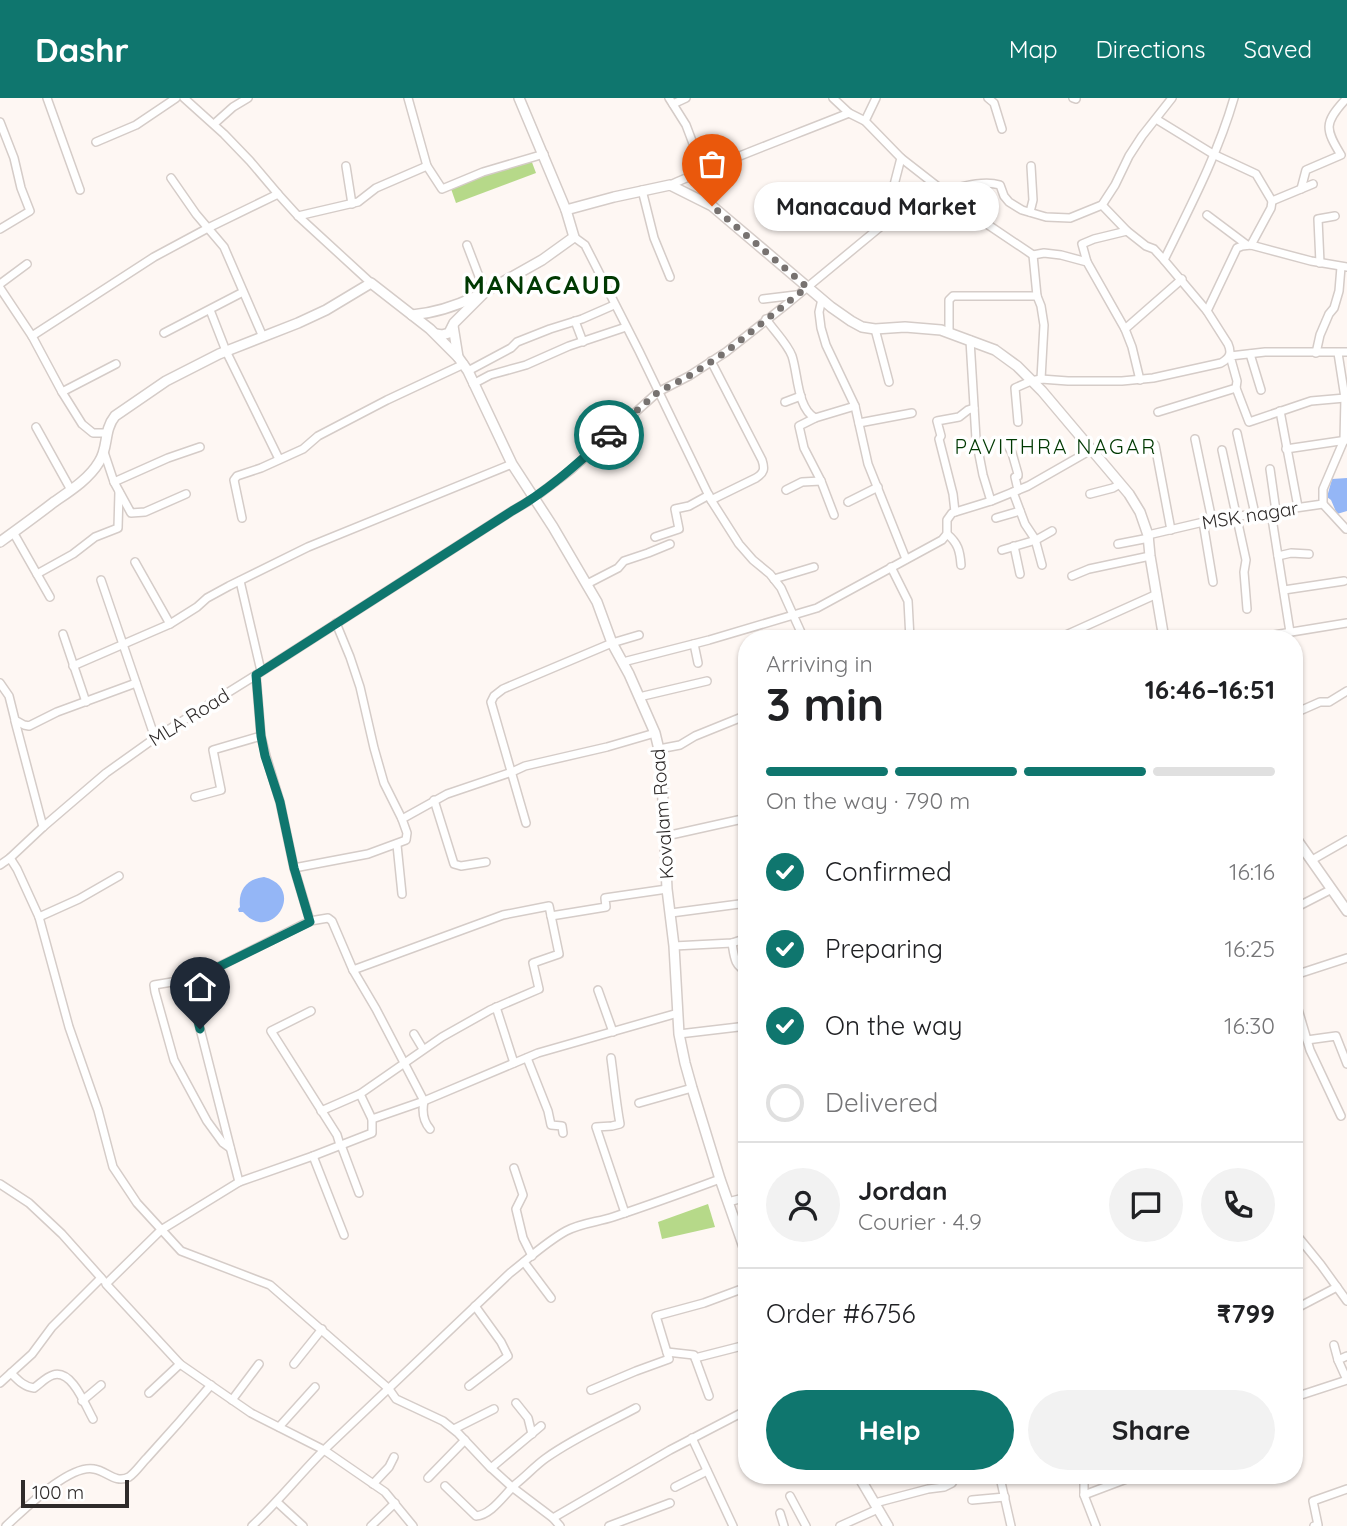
<!DOCTYPE html>
<html lang="en">
<head>
<meta charset="utf-8">
<style>
  body { margin:0; font-family:Quicksand,sans-serif; background:#f2f2f2; color:#202124; height:100vh; display:flex; flex-direction:column; font-size:26px; white-space:nowrap }
  * { box-sizing:border-box; margin:0 }
  p { font-size:23px; color:#757577 }
  .icon { flex:none; width:38px; height:38px; fill:none; stroke:currentColor; stroke-width:2; stroke-linecap:round; stroke-linejoin:round }
  .map { position:relative; flex:1; overflow:hidden }
  .drawer { position:absolute; left:738px; top:532px; width:565px; height:854px; display:flex; flex-direction:column; background:#fff; border-radius:28px; box-shadow:0 2px 5px #0004 }
  .drawer>* { flex:none }
  .scale { position:absolute; left:21px; bottom:18px; width:108px; box-sizing:border-box; padding-left:7px; border:4px solid #2f2b2a; border-top:0; font-size:19px; line-height:24px; white-space:nowrap; color:#2f2b2a; -webkit-text-stroke:5px #fff; paint-order:stroke }
  .pin { position:absolute; display:grid; place-items:center; width:60px; height:60px; color:#fff; margin:-72px -30px; border-radius:50% 50% 50% 0; rotate:-45deg; box-shadow:0 0 7px #0007 }
  .pin .icon { rotate:45deg }
  .courier { position:absolute; display:grid; place-items:center; width:70px; height:70px; margin:-35px; border:5px solid #0f766e; border-radius:50%; background:#fff; color:#222; box-shadow:0 2px 9px #0007 }
  .bubble { position:absolute; height:49px; border-radius:24px; background:#fff; box-shadow:0 2px 5px #0004; font-size:23px; font-weight:800; line-height:49px; text-align:center }
  .headline em { font-style:normal; font-weight:800 }
  .headline div { display:flex; flex-direction:column-reverse }
  .headline { display:flex; align-items:center; justify-content:space-between; height:119px; padding:0 28px }
  h1 { font-size:46px; font-weight:800; line-height:52px }
  .bar { display:grid; grid-template-columns:repeat(4,1fr); gap:10px 7px; align-content:center; height:84px; padding:0 28px }
  .bar i { height:9px; border-radius:5px; background:#e0e0e0 }
  .bar .current { background:#0f766e }
  .bar p { grid-column:span 4 }
  .line { display:flex; align-items:center; gap:18px; padding:0 28px; border-top:2px solid #e0e0e0 }
  .line div { flex:1 }
  .round { display:grid; place-items:center; flex:none; width:74px; height:74px; border-radius:37px; background:#f2f2f2 }
  ol { padding:0 28px; list-style:none }
  li { display:flex; align-items:center; gap:21px; height:77px }
  li p { margin-inline-start:auto }
  li .icon { padding:7px; border-radius:50%; background:#0f766e; color:#fff; stroke-width:4 }
  li:last-child { color:#757577 }
  li i { width:38px; height:38px; border:4px solid #e0e0e0; border-radius:50% }
  .primary-button { display:flex; gap:14px; margin-top:auto; padding:14px 28px }
  .primary-button a { flex:1; height:80px; border-radius:42px; background:#0f766e; color:#fff; font-size:28px; font-weight:800; line-height:80px; text-align:center }
  .primary-button a+a { background:#f2f2f2; color:#202124 }
  header { display:flex; align-items:center; gap:42px; box-sizing:border-box; height:98px; padding:0 35px; background:#0f766e; color:#fff }
  header strong { font-size:33px }
  nav { display:flex; gap:38px; margin-inline-start:auto; font-size:24px }
  .map>svg:first-child { display:block }
</style>
</head>
<body>
<header>
<strong>Dashr</strong>
<nav><a>Map</a><a>Directions</a><a>Saved</a></nav>
</header>
<div class="map">
<svg width="1347" height="1428" viewBox="0 0 1347 1428">
  <rect width="100%" height="100%" fill="#fef7f3"/>
  <g fill="#b6d989">
    <polygon points="530,59 536,75 456,105 450,88"/>
    <polygon points="708,1106 715,1129 662,1141 658,1124"/>
  </g>
  <g fill="#94b6f6">
    <polygon points="1347,380 1347,413 1337,416 1331,402 1327,399 1332,381"/>
    <path d="M264,779C307,790 272,847 243,814H239L238,811L240,809C238,792 247,781 264,779Z"/>
  </g>
  <g fill="none" stroke-linecap="round" stroke-linejoin="round">
    <defs>
      <g id="minor">
        <polyline points="47,0 80,92"/>
        <polyline points="184,0 224,36 250,63 278,96 298,118 371,185"/>
        <polyline points="408,0 427,68 442,91 483,74 544,56"/>
        <polyline points="669,0 686,27 703,72"/>
        <polyline points="833,0 849,15"/>
        <polyline points="988,0 994,5 1002,31"/>
        <polyline points="1073,0 1076,1"/>
        <polyline points="673,6 686,0"/>
        <polyline points="1156,21 1213,56 1256,76 1272,103 1271,110 1251,147"/>
        <polyline points="865,23 876,0"/>
        <polyline points="0,24 14,60 21,90 30,113 0,131"/>
        <polyline points="214,26 233,9 248,0"/>
        <polyline points="96,44 136,27 176,0"/>
        <polyline points="901,60 978,120 1033,157 1044,155 1061,157 1087,164 1125,231 1132,249 1140,282"/>
        <polyline points="346,68 352,106"/>
        <polyline points="171,80 196,116 224,149 263,239"/>
        <path d="M1301,91L1306,72L1341,57C1325,31 1324,25 1345,2"/>
        <polyline points="642,92 654,140 670,179"/>
        <path d="M944,93C961,89 983,82 1000,87L1004,98L1009,104L1022,112L1046,119L1070,120L1102,107L1115,87L1129,58L1142,38L1172,0"/>
        <polyline points="1272,103 1313,86"/>
        <polyline points="1030,114 1033,102 1031,68"/>
        <polyline points="1207,117 1247,147"/>
        <polyline points="298,118 358,104 376,90 427,68"/>
        <polyline points="574,139 585,147 639,253 711,402 739,446 753,462 770,476 781,490 804,541"/>
        <polyline points="467,147 485,194"/>
        <polyline points="1033,157 1037,198 1041,208 1044,227 1041,281"/>
        <path d="M1164,162C1190,109 1218,56 1234,0"/>
        <polyline points="1087,164 1082,146 1094,141 1127,133"/>
        <polyline points="1320,165 1318,121 1335,118"/>
        <polyline points="0,186 27,166"/>
        <polyline points="0,190 32,238 62,294 82,326 93,335 106,335"/>
        <polyline points="763,201 796,197"/>
        <polyline points="822,201 819,214 821,230 826,247 855,308 868,366 906,461"/>
        <polyline points="210,212 226,253 279,361"/>
        <polyline points="1207,213 1237,150 1242,148 1251,147 1311,163 1347,169"/>
        <path d="M766,221C774,233 787,245 792,258C798,276 797,310 815,320L855,308"/>
        <polyline points="575,223 583,244"/>
        <polyline points="875,231 889,284"/>
        <polyline points="1125,231 1182,181"/>
        <polyline points="164,235 243,194"/>
        <polyline points="949,235 949,202 953,198 1037,198"/>
        <polyline points="32,238 154,159 208,130 278,96"/>
        <polyline points="970,242 976,341 983,377 991,403"/>
        <polyline points="1316,255 1320,237 1329,216 1334,210 1339,193 1341,169"/>
        <polyline points="1250,256 1261,292"/>
        <path d="M711,263L762,362C765,371 764,375 756,380L711,402"/>
        <polyline points="468,273 511,250 517,244 550,231 582,221 614,207"/>
        <polyline points="473,286 490,277 526,267 569,248 626,229"/>
        <polyline points="62,294 116,266"/>
        <polyline points="1345,300 1311,303 1249,324 1236,290 1237,283 1230,258 1265,254 1347,254"/>
        <polyline points="785,304 801,298"/>
        <polyline points="1280,313 1298,409"/>
        <polyline points="1158,314 1236,290"/>
        <polyline points="815,320 799,328 804,350 821,383 834,417"/>
        <path d="M1018,324L1015,290L1031,283L1041,281L1068,283H1122L1153,280L1221,265C1230,260 1232,255 1228,246L1207,213L1164,162L1154,151L1146,148L1127,133L1102,107"/>
        <polyline points="859,325 912,315"/>
        <polyline points="36,329 71,392"/>
        <polyline points="1237,335 1255,416"/>
        <polyline points="1195,341 1212,422"/>
        <polyline points="1006,344 1012,355 1018,376 1018,378 1015,379 1018,392"/>
        <polyline points="1155,347 1171,432"/>
        <polyline points="1286,351 1347,342"/>
        <polyline points="1222,352 1246,462 1244,474 1247,511"/>
        <polyline points="104,354 114,384 131,415 145,414 186,396"/>
        <polyline points="1270,371 1276,413"/>
        <polyline points="114,384 168,360 200,349"/>
        <polyline points="786,392 802,384 821,383"/>
        <polyline points="1013,394 1025,426 1035,441 1042,467"/>
        <polyline points="1090,396 1113,390 1120,386"/>
        <polyline points="848,404 878,389"/>
        <polyline points="1323,406 1346,431"/>
        <polyline points="955,414 953,396 939,341 941,338 937,323 959,319 968,312 974,310"/>
        <polyline points="1271,414 1290,534"/>
        <polyline points="242,420 234,382 237,378 261,370 303,351 318,338 387,302 464,266"/>
        <polyline points="996,420 1020,413"/>
        <polyline points="1203,424 1213,484"/>
        <polyline points="13,434 50,499"/>
        <path d="M947,436C958,445 960,453 961,467"/>
        <polyline points="1148,437 1212,422 1323,406 1323,391 1344,342 1345,300 1338,255"/>
        <polyline points="655,439 679,431 675,411 689,408 709,397"/>
        <polyline points="1118,446 1149,440"/>
        <polyline points="1014,448 1020,476"/>
        <polyline points="1002,452 1036,442 1052,433"/>
        <polyline points="1278,458 1291,455 1309,456"/>
        <polyline points="135,464 170,526"/>
        <polyline points="891,469 908,503 910,541"/>
        <polyline points="37,476 73,456 95,439 118,430 119,394"/>
        <polyline points="1072,478 1089,471 1150,458"/>
        <polyline points="774,481 814,469"/>
        <polyline points="101,482 155,640"/>
        <polyline points="240,483 261,573"/>
        <polyline points="587,486 618,470 624,463 648,455 670,446"/>
        <polyline points="1284,492 1344,483"/>
        <polyline points="336,525 350,559 360,589 374,650 384,685 402,721"/>
        <polyline points="63,536 86,604"/>
        <polyline points="1057,541 1157,496"/>
        <polyline points="1249,541 1347,525"/>
        <polyline points="694,546 698,565"/>
        <polyline points="623,564 709,542 817,510 942,442 947,436 947,422 952,415 991,403 1028,388 1091,352"/>
        <polyline points="73,568 170,526 197,509 207,500 229,488 308,449 512,366"/>
        <polyline points="0,585 9,598 15,622 24,627 29,628 57,614 136,585"/>
        <polyline points="639,599 707,583"/>
        <polyline points="1295,615 1320,604 1329,604 1347,593"/>
        <polyline points="15,623 43,729"/>
        <polyline points="659,651 680,647 695,638 747,617"/>
        <polyline points="747,668 745,669 747,677"/>
        <polyline points="195,699 221,692 213,652 261,638"/>
        <polyline points="434,702 454,766 461,768 486,764"/>
        <polyline points="526,725 491,604 494,598 503,591 612,545 639,537"/>
        <polyline points="666,738 747,720"/>
        <polyline points="397,747 402,796"/>
        <polyline points="10,760 17,771 39,819 69,929 98,1012 113,1069 137,1105 181,1153 270,1187 389,1291 396,1301 443,1323 458,1335 490,1369 512,1389 553,1420 560,1428"/>
        <polyline points="1312,762 1347,742"/>
        <path d="M0,767L10,760L43,729L106,675L155,640L256,577L512,413L534,400L571,372L658,294L689,278L726,254L787,206L879,130L887,114L901,60L865,23L849,15C789,39 729,61 670,87"/>
        <polyline points="294,770 368,756 406,742 407,735 402,721 447,696 512,674 525,668 607,649 655,635"/>
        <polyline points="1295,810 1332,791"/>
        <polyline points="671,815 747,805"/>
        <polyline points="551,818 606,809 605,800 667,791"/>
        <polyline points="39,819 79,801 119,778"/>
        <path d="M310,823L328,820L332,823L353,872L376,911L424,1003C422,1013 423,1023 430,1031"/>
        <path d="M732,845C734,856 734,870 747,872"/>
        <polyline points="674,848 732,845 747,840"/>
        <polyline points="353,872 503,817 549,808 559,856 533,865 539,891 490,912 442,939 360,996 372,1021 372,1035 313,1058 239,1084 161,1132 106,1186 180,1266 251,1315 324,1352 385,1394 413,1428"/>
        <polyline points="1295,877 1347,860"/>
        <polyline points="196,880 154,887 155,894 174,962 207,1023 223,1045 230,1050"/>
        <polyline points="598,892 613,934"/>
        <polyline points="1295,901 1310,952 1341,1018"/>
        <polyline points="496,909 514,965"/>
        <polyline points="311,913 271,933 337,1037 340,1047"/>
        <polyline points="414,936 423,951"/>
        <polyline points="679,936 747,928"/>
        <polyline points="1307,942 1336,938 1347,966"/>
        <polyline points="527,960 548,1013 551,1027 562,1028 563,1035"/>
        <path d="M611,960C614,982 616,1004 620,1026L612,1028L596,1029L625,1115"/>
        <polyline points="639,1005 692,990"/>
        <polyline points="321,1013 360,996"/>
        <polyline points="372,1021 424,1003 538,955 678,915"/>
        <polyline points="341,1047 359,1095"/>
        <polyline points="313,1058 344,1137"/>
        <polyline points="514,1070 523,1097 516,1111 523,1140 532,1158"/>
        <polyline points="239,1084 194,907 192,889 196,880 310,823 294,770 280,704 266,658 261,638 256,577"/>
        <polyline points="0,1086 29,1105 62,1136 103,1182"/>
        <polyline points="728,1104 747,1099"/>
        <polyline points="1295,1135 1321,1167 1347,1203"/>
        <polyline points="524,1164 551,1200"/>
        <polyline points="1295,1211 1337,1189"/>
        <polyline points="1334,1247 1338,1262"/>
        <polyline points="667,1254 694,1257 709,1298"/>
        <polyline points="695,1260 742,1248"/>
        <polyline points="294,1266 322,1231"/>
        <path d="M11,1275C18,1282 24,1289 34,1290C40,1286 46,1279 53,1277C72,1271 85,1307 93,1321"/>
        <polyline points="0,1285 32,1256 52,1229 101,1180"/>
        <polyline points="469,1288 508,1258 501,1244 475,1208"/>
        <polyline points="591,1292 636,1273 669,1261 656,1218 704,1205 747,1189"/>
        <polyline points="149,1295 180,1266"/>
        <polyline points="1295,1299 1347,1282 1338,1262 1347,1258"/>
        <polyline points="232,1302 259,1266"/>
        <polyline points="82,1303 101,1287"/>
        <polyline points="516,1305 528,1320 532,1336"/>
        <polyline points="279,1329 315,1289"/>
        <polyline points="454,1331 494,1311"/>
        <polyline points="692,1340 733,1428"/>
        <polyline points="491,1370 541,1328"/>
        <polyline points="1082,1377 1084,1384 1084,1397 1096,1428"/>
        <polyline points="428,1380 465,1342"/>
        <polyline points="1001,1384 1011,1428"/>
        <polyline points="373,1386 389,1369 394,1359"/>
        <path d="M445,1388L476,1418C492,1417 505,1395 517,1385C527,1377 536,1367 546,1360C574,1340 606,1326 636,1310"/>
        <polyline points="675,1389 707,1373"/>
        <polyline points="1084,1397 1137,1377"/>
        <polyline points="790,1398 806,1428"/>
        <polyline points="972,1402 1005,1399"/>
        <polyline points="277,1404 303,1428"/>
        <polyline points="875,1405 928,1391 944,1389 952,1385 957,1377"/>
        <polyline points="780,1415 784,1428"/>
        <polyline points="553,1420 670,1352 747,1312"/>
        <path d="M6,1428C24,1412 69,1366 94,1371C107,1373 115,1386 129,1379C136,1374 141,1366 147,1360C169,1336 190,1312 211,1287"/>
        <path d="M252,1428C278,1404 299,1377 324,1352L510,1175C528,1161 546,1144 566,1133C581,1125 598,1124 613,1119C649,1107 685,1094 720,1081"/>
        <polyline points="371,1428 395,1405"/>
        <polyline points="609,1428 670,1405"/>
        <polyline points="840,1428 878,1411"/>
        <polyline points="1314,1428 1318,1427 1313,1403 1347,1391"/>
      </g>
      <g id="major">
        <polyline points="566,112 614,99 670,87 712,108 831,209 851,223 862,229 875,231 905,229 941,232 995,252 1017,268 1042,293 1129,396 1140,414 1148,437 1150,458 1164,541"/>
        <path d="M412,217C435,215 456,208 477,198"/>
        <polyline points="453,228 458,259 468,273 512,366 553,429 597,504 612,545 629,576 655,635 661,660 667,791 674,848 679,936 685,965 692,990 720,1081 747,1158"/>
        <polyline points="436,236 442,237 449,235 454,225 485,194 542,162 574,139 566,112 519,0"/>
        <path d="M0,444C18,431 36,418 54,404C70,393 89,381 99,364C109,349 103,333 115,318L166,283L219,256L298,225L326,212L371,185L430,231L458,259"/>
        <polyline points="1295,739 1347,813"/>
        <polyline points="858,1377 888,1428"/>
      </g>
    </defs>
    <use href="#minor" stroke="#d5ccc8" stroke-width="10"/>
    <use href="#major" stroke="#d5ccc8" stroke-width="12"/>
    <use href="#minor" stroke="#fff" stroke-width="7"/>
    <use href="#major" stroke="#fff" stroke-width="9"/>
  </g>
  <g fill="none" stroke-linecap="round" stroke-linejoin="round">
    <polyline stroke="#777270" stroke-width="7" stroke-dasharray="0 12.6" points="609,337 658,294 689,278 726,254 807,189 712,108"/>
    <path stroke="#0f766e" stroke-width="9" d="M200,931C196,914 189,896 196,880L310,824L294,770L280,704L265,658L261,638L256,577L512,413C548,393 578,365 609,337"/>
  </g>
  <g text-anchor="middle" stroke-width="7" stroke-linejoin="round" paint-order="stroke">
    <g font-size="19" fill="#2f2b2a" stroke="#fff">
      <text transform="translate(1250 417) rotate(-9)" y="7">MSK nagar</text>
      <text transform="translate(189 619) rotate(-32)" y="7">MLA Road</text>
      <text transform="translate(662 716) rotate(-94)" y="7">Kovalam Road</text>
    </g>
    <g font-size="21" letter-spacing="2" fill="#003902" stroke="#fff">
      <text x="1056" y="356">PAVITHRA NAGAR</text>
    </g>
    <g font-size="26" font-weight="bold" letter-spacing="2" fill="#003902" stroke="#fff">
      <text x="543" y="196">MANACAUD</text>
    </g>
  </g>
</svg>
<div class="scale">100 m</div>
<div class="pin" style="left:712px;top:108px;background:#ea580c"><svg class="icon" aria-label="bag" viewBox="0 0 24 24"><path d="M5 8h14l-1 12H6zM9 8a3 3 0 0 1 6 0"/></svg></div>
<div class="pin" style="left:200px;top:931px;background:#1f2937"><svg class="icon" aria-label="home" viewBox="0 0 24 24"><path d="M3 11l9-7 9 7M6 9v11h12V9"/></svg></div>
<div class="courier" style="left:609px;top:337px"><svg class="icon" aria-label="car" viewBox="0 0 24 24"><path d="M5 17H2v-5l4-1 3-4h7l3 4 3 1v5h-3M9 17h6M6 11h13"/><circle cx="7" cy="17" r="2"/><circle cx="17" cy="17" r="2"/></svg></div>
<div class="bubble" style="left:754px;top:84px;width:245px">Manacaud Market</div>
<section class="drawer">
<div class="headline"><div><h1>3 min</h1><p>Arriving in</p></div><em>16:46–16:51</em></div>
<div class="bar"><i class="current"></i><i class="current"></i><i class="current"></i><i></i><p>On the way · 790 m</p></div>
<ol>
<li><svg class="icon" aria-label="check" viewBox="0 0 24 24"><path d="M5 12l5 5 9-10"/></svg>Confirmed<p>16:16</p></li>
<li><svg class="icon" aria-label="check" viewBox="0 0 24 24"><path d="M5 12l5 5 9-10"/></svg>Preparing<p>16:25</p></li>
<li><svg class="icon" aria-label="check" viewBox="0 0 24 24"><path d="M5 12l5 5 9-10"/></svg>On the way<p>16:30</p></li>
<li><i></i>Delivered</li>
</ol>
<div class="line" style="height:126px"><a class="round"><svg class="icon" aria-label="person" viewBox="0 0 24 24"><circle cx="12" cy="8" r="4"/><path d="M4 21q1-7 8-7t8 7"/></svg></a><div><b>Jordan</b><p>Courier · 4.9</p></div><a class="round"><svg class="icon" aria-label="chat" viewBox="0 0 24 24"><path d="M4 5h16v11H9l-5 4z"/></svg></a><a class="round"><svg class="icon" aria-label="phone" viewBox="0 0 24 24"><path d="M5 4h4l2 5-3 2q2 4 5 5l2-3 5 2v4C11 20 4 13 5 4z"/></svg></a></div>
<div class="line" style="height:91px"><div>Order #6756</div><b>₹799</b></div>
<div class="primary-button"><a>Help</a><a>Share</a></div>
</section>
</div>
</body>
</html>
